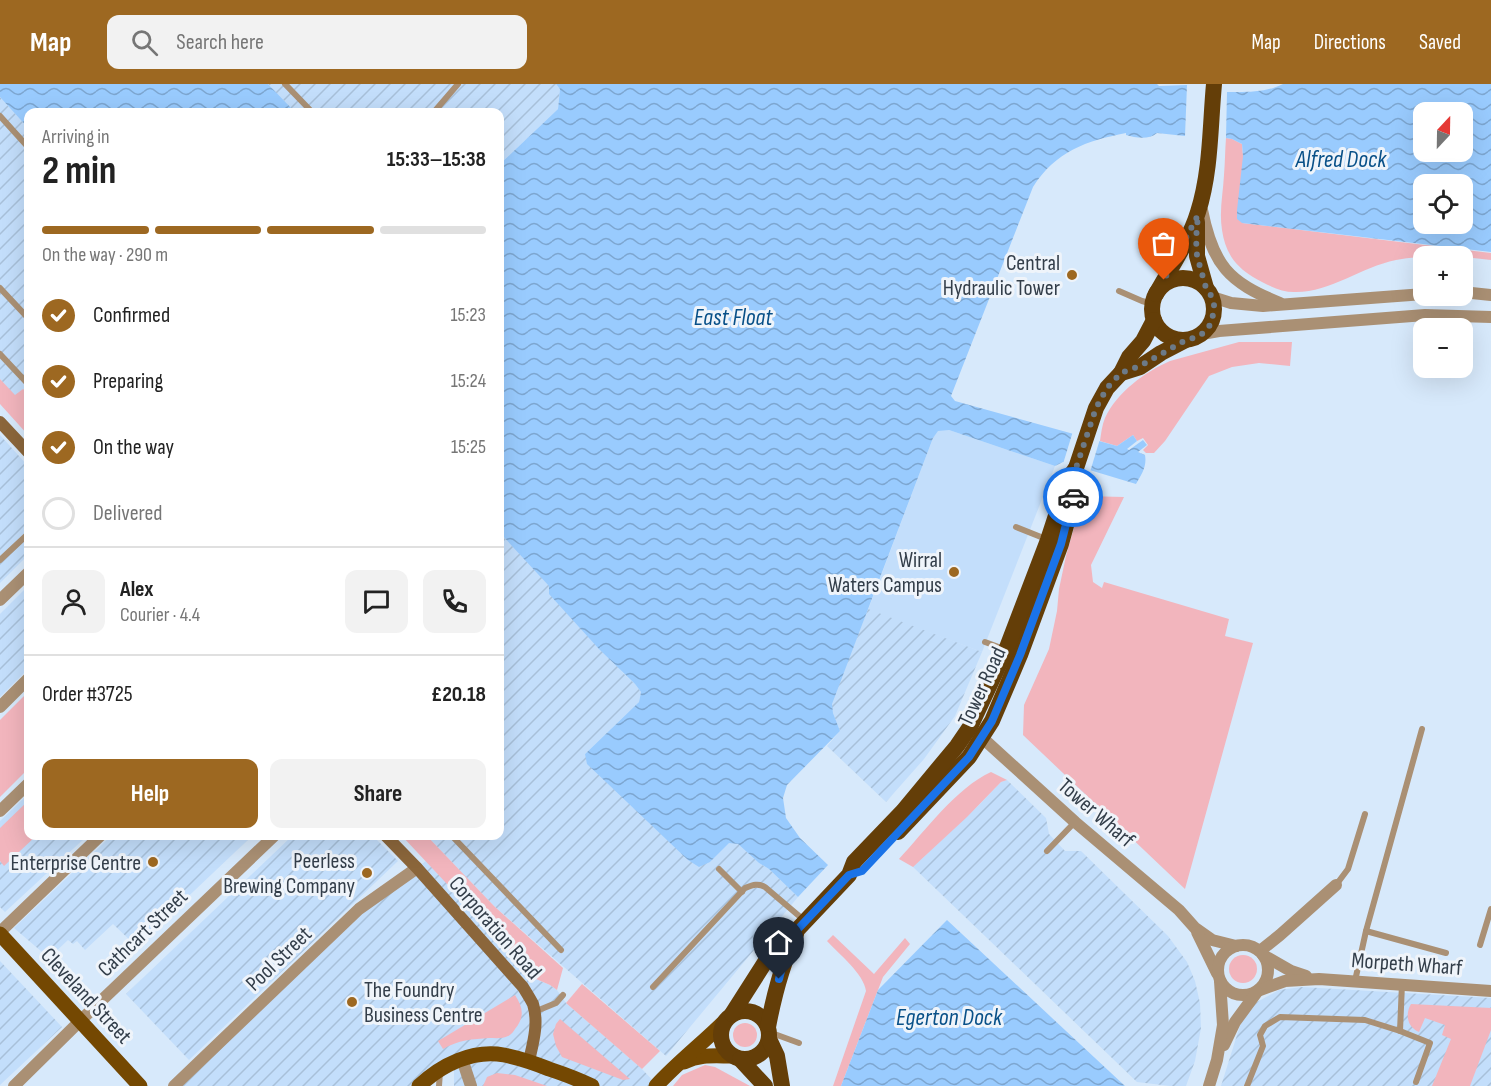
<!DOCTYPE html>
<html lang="en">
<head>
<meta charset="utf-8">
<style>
  body { margin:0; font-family:"Sofia Sans Condensed",sans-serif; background:#f2f2f2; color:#222; height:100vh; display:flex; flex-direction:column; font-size:22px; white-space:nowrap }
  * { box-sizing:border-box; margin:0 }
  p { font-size:20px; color:#767676 }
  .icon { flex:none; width:33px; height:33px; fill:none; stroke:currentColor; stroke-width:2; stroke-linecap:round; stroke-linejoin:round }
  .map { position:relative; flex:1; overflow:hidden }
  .sheet { position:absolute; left:24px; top:24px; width:480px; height:732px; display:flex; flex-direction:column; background:#fff; border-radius:12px; box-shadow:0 6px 24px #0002 }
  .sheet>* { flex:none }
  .needle { width:39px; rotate:22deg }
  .buttons { position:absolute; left:1413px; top:18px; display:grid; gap:12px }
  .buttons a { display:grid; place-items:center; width:60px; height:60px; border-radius:12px; background:#fff; box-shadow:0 6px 24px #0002; font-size:30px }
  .pin { position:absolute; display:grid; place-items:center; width:51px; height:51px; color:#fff; margin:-62px -26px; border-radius:50% 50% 50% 0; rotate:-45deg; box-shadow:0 0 6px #0007 }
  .pin .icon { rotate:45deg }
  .courier { position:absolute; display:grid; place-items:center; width:60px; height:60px; margin:-30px; border:4px solid #1a73e8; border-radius:50%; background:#fff; color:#222; box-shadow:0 2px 8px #0007 }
  .headline em { font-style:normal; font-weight:700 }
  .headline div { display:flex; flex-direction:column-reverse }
  .headline { display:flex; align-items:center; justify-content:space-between; height:102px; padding:0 18px }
  h1 { font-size:39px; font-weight:700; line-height:45px }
  .bar { display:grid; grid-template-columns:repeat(4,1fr); gap:9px 6px; align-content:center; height:72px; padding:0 18px }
  .bar i { height:8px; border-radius:4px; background:#e0e0e0 }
  .bar .active { background:#9d6821 }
  .bar p { grid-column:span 4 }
  .line { display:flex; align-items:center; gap:15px; padding:0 18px; border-top:2px solid #e0e0e0 }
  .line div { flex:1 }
  .round { display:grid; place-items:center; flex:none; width:63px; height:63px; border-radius:12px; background:#f2f2f2 }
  ol { padding:0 18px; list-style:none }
  li { display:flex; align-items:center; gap:18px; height:66px }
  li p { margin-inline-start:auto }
  li .icon { padding:6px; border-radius:50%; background:#9d6821; color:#fff; stroke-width:4 }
  li:last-child { color:#767676 }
  li i { width:33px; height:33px; border:3px solid #e0e0e0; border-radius:50% }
  .action { display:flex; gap:12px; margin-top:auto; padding:12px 18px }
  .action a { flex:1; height:69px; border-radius:12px; background:#9d6821; color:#fff; font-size:24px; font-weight:700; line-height:69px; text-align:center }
  .action a+a { background:#f2f2f2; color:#222 }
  header { display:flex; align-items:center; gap:36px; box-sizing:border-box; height:84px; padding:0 30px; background:#9d6821; color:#fff }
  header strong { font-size:28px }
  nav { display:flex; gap:33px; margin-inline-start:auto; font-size:21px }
  .search { width:420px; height:54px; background:#f2f2f2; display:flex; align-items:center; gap:15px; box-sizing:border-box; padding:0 21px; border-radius:12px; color:#767676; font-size:22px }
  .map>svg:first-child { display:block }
</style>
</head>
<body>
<header>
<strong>Map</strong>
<div class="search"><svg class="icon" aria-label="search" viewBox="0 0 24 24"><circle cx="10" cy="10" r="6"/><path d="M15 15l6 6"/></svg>Search here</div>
<nav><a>Map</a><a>Directions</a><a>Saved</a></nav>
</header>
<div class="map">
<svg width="1491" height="1002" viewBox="0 0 1491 1002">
  <defs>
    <pattern id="industrial-furrows" width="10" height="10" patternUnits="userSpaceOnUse" patternTransform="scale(1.5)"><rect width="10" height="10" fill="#c3defb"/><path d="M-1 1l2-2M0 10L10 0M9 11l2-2" fill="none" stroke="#a8c0d9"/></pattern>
    <pattern id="water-waves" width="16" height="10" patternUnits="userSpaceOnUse" patternTransform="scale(1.5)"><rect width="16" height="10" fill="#99cbfe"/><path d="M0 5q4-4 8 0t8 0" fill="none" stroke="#7da6d0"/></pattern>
  </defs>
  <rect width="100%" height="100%" fill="#d7e9fb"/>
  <polygon fill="#c3defb" points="938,346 949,346 1055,382 982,568 868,526 933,354"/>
  <g fill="url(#industrial-furrows)">
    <polygon points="268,0 556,0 560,5 558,25 500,80 500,28 295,28"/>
    <polygon points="0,13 28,44 28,310 23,305 15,312 0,295"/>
    <polygon points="0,351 28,382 28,471 0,499"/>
    <polygon points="500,449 550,502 624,590 635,600 641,608 639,618 585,670 710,778 729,758 738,760 759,779 769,785 798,813 666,972 494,822 427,752 500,752"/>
    <polygon points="28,502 28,585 0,613 0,530"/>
    <polygon points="868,525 982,568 955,632 924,675 886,718 827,662 840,647 833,629 831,620"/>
    <polygon points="1007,696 1046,734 1049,750 1065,767 1081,767 1168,852 1187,878 1195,897 1200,919 1201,944 1195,977 1186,1002 1170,1002 1137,998 913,783 980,720 1001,698"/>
    <polygon points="28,710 28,752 87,752 5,828 0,823 0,737"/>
    <polygon points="111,752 252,752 136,862 113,840 85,866 77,857 73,860 68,856 49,874 14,844"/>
    <polygon points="292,752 373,752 398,777 189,976 126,910"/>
    <polygon points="426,777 536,895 550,901 557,906 566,919 642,985 658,1002 454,1002 454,979 419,1002 174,1002 359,825"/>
    <polygon points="0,877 62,943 0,1001"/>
    <polygon points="1302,903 1491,914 1491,1002 1221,1002 1242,935 1257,918 1279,906"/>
  </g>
  <g fill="#f2b5bd">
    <path d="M1226,54L1232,55L1242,60L1243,72L1242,139L1491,169V176C1459,172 1427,170 1396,176C1361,183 1331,208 1296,208C1282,209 1265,200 1253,193C1235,182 1225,168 1222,146C1219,127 1223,110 1224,91C1225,79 1225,67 1226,54Z"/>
    <path d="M1239,258H1292L1290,282L1259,279L1232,283L1209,292L1165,357L1154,369H1146L1143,366L1148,361L1143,354L1137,357L1133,351L1117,362L1100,357C1101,350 1102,341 1105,334C1117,308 1145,288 1170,277Z"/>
    <polygon points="0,295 15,311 23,305 28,310 28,351 0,320"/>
    <polygon points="1083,412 1124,413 1091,481 1093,498 1102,504 1104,498 1229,535 1225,552 1253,559 1185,805 1023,651 1024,621 1049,565 1057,527 1059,505 1066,472"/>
    <polygon points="28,608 28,685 0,713 0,636"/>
    <path d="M991,688L1007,696L1001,698L967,733L913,783L899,775C925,747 956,704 991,688Z"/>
    <polygon points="28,717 28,752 36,752 4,782 0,777 0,744"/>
    <polygon points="402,752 427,752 494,822 563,884 557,906 550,901 536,895"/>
    <path d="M833,851L874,890L905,854L910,860L883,893L841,1002H833L866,907C864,890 839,870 827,857Z"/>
    <circle cx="1243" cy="885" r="14"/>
    <polygon points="582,900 660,967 642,985 566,919"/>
    <path d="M515,911C523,923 525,933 515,945C514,947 511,951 508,952C503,955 495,954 489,954C473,955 458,956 443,965L438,957Z"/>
    <path d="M1411,920L1491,924V946L1470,1002H1432L1451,955L1442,951L1445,941L1425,934L1419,948C1407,943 1405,930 1411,920Z"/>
    <polygon points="560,935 630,995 623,996 562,973 556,962 553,950 556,940"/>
    <circle cx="745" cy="951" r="12"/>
    <polygon points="705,981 715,983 750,1002 673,1002 682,991"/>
    <polygon points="497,989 515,991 547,1002 483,1002 487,993"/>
  </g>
  <g fill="url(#water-waves)" fill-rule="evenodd">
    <polygon points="0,0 268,0 295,28 28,28 28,44 0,13"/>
    <path d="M556,0H1157L1159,2L1187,1L1185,52L1157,49C1149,56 1136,54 1126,51V49C1086,57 1056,67 1033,103L951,312L955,317L1117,362L1133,351L1137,357L1127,365L1129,366L1143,356L1147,361L1138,368L1145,371C1147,382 1142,390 1136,400L1063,378L1055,382L949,346L938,347L933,354L832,620L833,629L840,647L787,701L783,714L786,734L800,754L828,781L798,813L769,785L759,779L738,760L729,759L710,778L699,783L688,776L587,680L585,670L639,618L641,608L635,600L599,565L549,510V502L500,449V80L558,25L560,5Z"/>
    <path d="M1283,0H1491V168L1242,139L1237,135V126L1243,72L1242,60L1232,55L1226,54L1227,8C1247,8 1265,9 1283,0ZM1462,28V68H1424V28ZM1462,100V140H1424V100Z"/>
    <polygon points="947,836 1125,1002 841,1002 878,906"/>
  </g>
  <polygon fill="#d7e9fb" points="1073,347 1100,355 1090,388 1063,380"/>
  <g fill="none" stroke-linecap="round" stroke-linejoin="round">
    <g stroke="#aa9074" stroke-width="6">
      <polyline points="285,0 312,28"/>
      <polyline points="434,28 458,0"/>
      <polyline points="0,32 28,63"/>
      <polyline points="0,204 28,234"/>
      <polyline points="1119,207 1142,217 1153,220"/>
      <polyline points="0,270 28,300"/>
      <polyline points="1016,443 1046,455"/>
      <polyline points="0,476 28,450"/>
      <polyline points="985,558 1004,565"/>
      <polyline points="452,752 561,866"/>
      <polyline points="1047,767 1075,738"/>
      <polyline points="719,785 742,808"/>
      <polyline points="1336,801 1348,785 1365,730"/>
      <polyline points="1366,847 1446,869"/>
      <polyline points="1480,861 1491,825"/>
      <polyline points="1355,897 1366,847 1422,645"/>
      <path d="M653,903L745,804C753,801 758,799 765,803L805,837"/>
      <polyline points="534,928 556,919 563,911"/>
      <polyline points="1400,947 1430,959 1416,998"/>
      <polyline points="769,948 799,959"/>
      <polyline points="439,1002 440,988"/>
      <polyline points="1247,1002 1263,962 1260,951 1265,942 1280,933 1365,936 1400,947 1402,900"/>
    </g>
    <g stroke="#aa9074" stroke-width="12">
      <path d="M1202,126C1213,181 1228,198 1280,219"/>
      <polyline points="1462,208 1491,211"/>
      <polyline points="1212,213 1231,219 1263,222 1424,210"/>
      <polyline points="1202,250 1219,247 1425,231 1491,233"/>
      <polyline points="0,516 28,489"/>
      <polyline points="0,623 28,595"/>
      <polyline points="977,649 1075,738 1179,826 1195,844 1212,856 1236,862"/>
      <polyline points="0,727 28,700"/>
      <polyline points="0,848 100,752"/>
      <polyline points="1197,848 1217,889"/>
      <circle cx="1243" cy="886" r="25"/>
      <polyline points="1260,867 1280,851 1336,801"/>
      <polyline points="1263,871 1291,887 1306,892"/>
      <polyline points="1260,906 1285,897 1319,895 1491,907"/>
      <polyline points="1224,961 1235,938 1257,908"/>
      <polyline points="462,975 471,1002"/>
      <polyline points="14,1002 80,937 274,752"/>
      <polyline points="174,1002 359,825 417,784"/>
      <polyline points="1209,1002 1217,976 1223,941 1220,897"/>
    </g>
    <g stroke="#8b663b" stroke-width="12">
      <polyline points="0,338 28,368"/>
      <path d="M386,752L417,784L523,903C526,908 530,914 533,920C539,939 533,959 529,977"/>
    </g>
    <g stroke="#744802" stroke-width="15">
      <polyline points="0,850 140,1002"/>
      <path d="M684,978C700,970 715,972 732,972"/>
      <path d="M419,1002C441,981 473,965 504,971C519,974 534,979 549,985C564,990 578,995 592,1002"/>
      <path d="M656,1002C678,978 703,959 726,936"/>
    </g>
    <g stroke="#643e08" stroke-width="16">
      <polyline points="1197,138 1197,172 1206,204"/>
      <circle cx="1183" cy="225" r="31"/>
      <path d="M1156,210C1170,185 1190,155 1198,128C1211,87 1210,43 1214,0"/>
      <polyline points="1121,289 1140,283 1161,269 1186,256"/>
      <polyline points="898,748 969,673 992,637 1020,571 1061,460 1077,401 1076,384 1096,324 1107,304 1121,289 1129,273 1143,257 1154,236"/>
      <circle cx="745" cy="951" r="24"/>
      <polyline points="732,930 769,872 782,858 797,846 849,791 854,778 903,727 957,662 970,643 1006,566 1048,456 1068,395 1076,384"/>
      <path d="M768,943C774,911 782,880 796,850"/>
      <polyline points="769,955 777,972 782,1002"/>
      <polyline points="740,975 765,1002"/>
    </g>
  </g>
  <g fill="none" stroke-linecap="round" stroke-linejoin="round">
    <polyline stroke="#6c7a88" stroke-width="6" stroke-dasharray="0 10.8" points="1073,413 1077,401 1076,384 1096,324 1107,304 1121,289 1140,282 1186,256 1197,253 1202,250 1211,240 1214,226 1214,220 1212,213 1206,204 1197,172 1196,155 1198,131 1164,196"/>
    <polyline stroke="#1a73e8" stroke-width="8" points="779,895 784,876 797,846 849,791 862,787 969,673 992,637 1020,571 1061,460 1073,413"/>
  </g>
  <g fill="#9d6821" stroke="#eff4fa" stroke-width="2">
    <circle cx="1072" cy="191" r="6"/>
    <circle cx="954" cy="488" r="6"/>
    <circle cx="153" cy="778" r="6"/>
    <circle cx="367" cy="789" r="6"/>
    <circle cx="352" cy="918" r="6"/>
  </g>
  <g text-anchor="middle" stroke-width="6" stroke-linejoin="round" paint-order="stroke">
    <g font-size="22" fill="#333e4a" stroke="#eff4fa" text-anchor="end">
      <text x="1060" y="186">Central<tspan x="1060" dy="25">Hydraulic Tower</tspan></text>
      <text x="942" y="483">Wirral<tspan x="942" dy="25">Waters Campus</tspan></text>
      <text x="355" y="784">Peerless<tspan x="355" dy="25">Brewing Company</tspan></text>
      <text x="141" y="786">Enterprise Centre</text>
      <text x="364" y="913" text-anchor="start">The Foundry<tspan x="364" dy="25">Business Centre</tspan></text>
    </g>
    <g font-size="22" fill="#333e4a" stroke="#eff4fa">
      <text transform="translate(981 602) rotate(-65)" y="8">Tower Road</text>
      <text transform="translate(1097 728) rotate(41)" y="8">Tower Wharf</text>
      <text transform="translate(496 843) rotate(49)" y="8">Corporation Road</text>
      <text transform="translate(142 848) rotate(-44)" y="8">Cathcart Street</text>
      <text transform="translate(278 874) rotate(-44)" y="8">Pool Street</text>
      <text transform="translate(1407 879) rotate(4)" y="8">Morpeth Wharf</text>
      <text transform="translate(87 911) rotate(47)" y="8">Cleveland Street</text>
    </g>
    <g font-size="24" font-style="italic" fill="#085088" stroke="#eff4fa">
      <text x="1341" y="83">Alfred Dock</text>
      <text x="733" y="241">East Float</text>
      <text x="949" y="941">Egerton Dock</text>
    </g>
  </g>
</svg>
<div class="buttons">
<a><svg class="needle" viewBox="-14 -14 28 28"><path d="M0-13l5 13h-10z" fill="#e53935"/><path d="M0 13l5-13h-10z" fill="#767676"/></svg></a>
<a><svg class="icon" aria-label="locate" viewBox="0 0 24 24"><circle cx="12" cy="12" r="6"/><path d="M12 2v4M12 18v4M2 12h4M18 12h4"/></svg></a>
<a>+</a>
<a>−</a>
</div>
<div class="pin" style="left:1164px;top:196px;background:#ea580c"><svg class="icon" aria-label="bag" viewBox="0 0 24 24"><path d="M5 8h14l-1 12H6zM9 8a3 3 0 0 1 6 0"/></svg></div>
<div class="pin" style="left:779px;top:895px;background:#1f2937"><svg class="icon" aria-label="home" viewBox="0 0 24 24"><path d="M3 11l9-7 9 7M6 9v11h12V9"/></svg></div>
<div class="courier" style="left:1073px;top:413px"><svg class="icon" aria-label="car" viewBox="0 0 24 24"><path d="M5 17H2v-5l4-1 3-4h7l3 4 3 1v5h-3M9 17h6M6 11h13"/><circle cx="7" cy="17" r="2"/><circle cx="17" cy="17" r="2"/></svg></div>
<section class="sheet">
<div class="headline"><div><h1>2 min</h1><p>Arriving in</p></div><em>15:33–15:38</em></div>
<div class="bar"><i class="active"></i><i class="active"></i><i class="active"></i><i></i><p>On the way · 290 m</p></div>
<ol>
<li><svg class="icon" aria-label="check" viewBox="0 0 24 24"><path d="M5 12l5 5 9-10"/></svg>Confirmed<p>15:23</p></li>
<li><svg class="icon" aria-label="check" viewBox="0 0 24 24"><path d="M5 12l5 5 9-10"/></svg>Preparing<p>15:24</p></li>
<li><svg class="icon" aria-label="check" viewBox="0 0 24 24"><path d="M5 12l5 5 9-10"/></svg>On the way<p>15:25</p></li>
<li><i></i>Delivered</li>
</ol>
<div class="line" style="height:108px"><a class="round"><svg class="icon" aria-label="person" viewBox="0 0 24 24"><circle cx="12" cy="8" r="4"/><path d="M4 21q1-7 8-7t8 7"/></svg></a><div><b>Alex</b><p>Courier · 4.4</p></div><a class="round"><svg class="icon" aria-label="chat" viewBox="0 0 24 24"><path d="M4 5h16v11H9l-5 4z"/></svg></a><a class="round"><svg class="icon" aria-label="phone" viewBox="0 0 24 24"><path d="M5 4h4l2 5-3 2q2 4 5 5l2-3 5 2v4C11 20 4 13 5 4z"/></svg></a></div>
<div class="line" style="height:78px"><div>Order #3725</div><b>£20.18</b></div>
<div class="action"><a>Help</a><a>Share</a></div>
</section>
</div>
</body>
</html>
